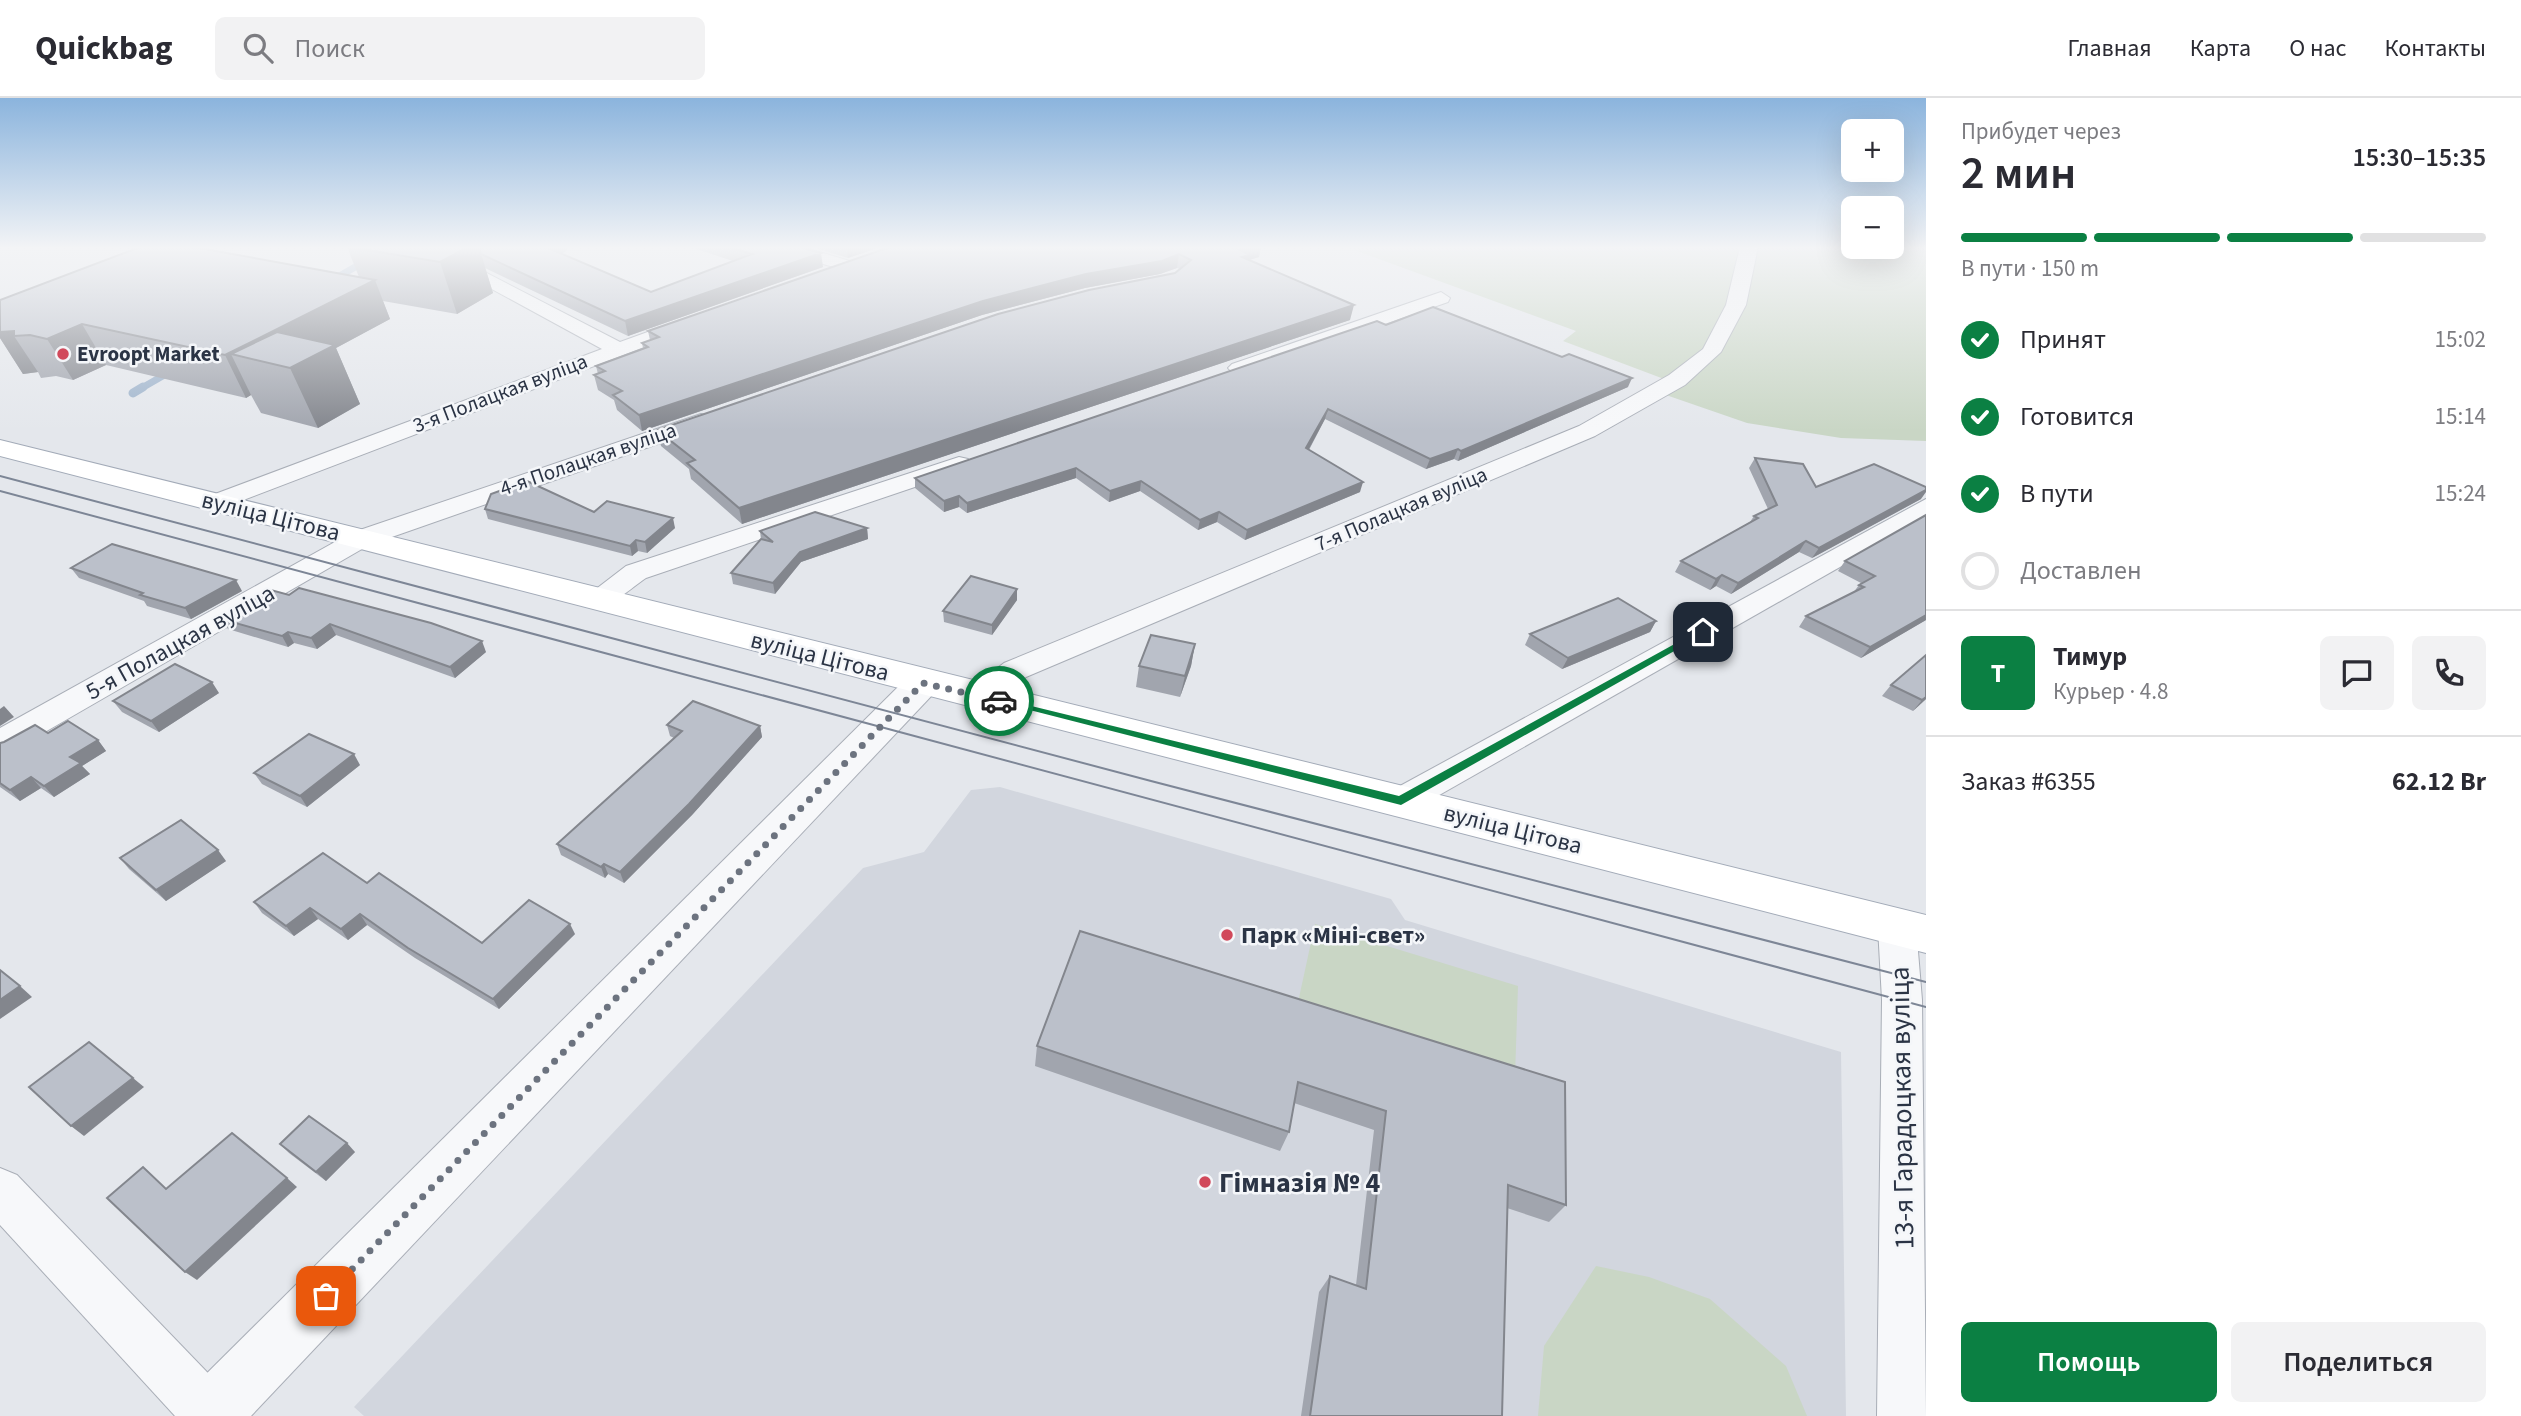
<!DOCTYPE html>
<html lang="ru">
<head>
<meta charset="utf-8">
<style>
  body { margin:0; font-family:"Source Sans 3",sans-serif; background:#f2f2f3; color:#2b2b33; height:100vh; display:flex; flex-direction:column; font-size:26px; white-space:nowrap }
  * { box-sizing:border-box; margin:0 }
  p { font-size:23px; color:#7c7c81 }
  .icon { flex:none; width:38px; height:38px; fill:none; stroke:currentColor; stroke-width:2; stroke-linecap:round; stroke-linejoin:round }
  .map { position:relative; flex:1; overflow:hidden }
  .side { display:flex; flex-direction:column; background:#fff; width:595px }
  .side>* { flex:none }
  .controls { position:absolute; left:1841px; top:21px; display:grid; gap:14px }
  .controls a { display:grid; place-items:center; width:63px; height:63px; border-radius:10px; background:#fff; box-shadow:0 7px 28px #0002; font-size:35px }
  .pin { position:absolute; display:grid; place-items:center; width:60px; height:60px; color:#fff; margin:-30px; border-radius:14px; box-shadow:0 4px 10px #0006 }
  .courier { position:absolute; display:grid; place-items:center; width:70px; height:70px; margin:-35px; border:5px solid #0b8043; border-radius:50%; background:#fff; color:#222; box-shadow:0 2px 9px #0007 }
  .summary em { font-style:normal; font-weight:600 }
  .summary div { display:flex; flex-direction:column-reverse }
  .summary { display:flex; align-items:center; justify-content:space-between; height:119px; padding:0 35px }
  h1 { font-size:46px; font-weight:600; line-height:52px }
  .bar { display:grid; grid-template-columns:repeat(4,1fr); gap:10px 7px; align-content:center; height:84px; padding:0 35px }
  .bar i { height:9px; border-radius:5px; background:#e1e1e2 }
  .bar .on { background:#0b8043 }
  .bar p { grid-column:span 4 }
  .line { display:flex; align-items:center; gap:18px; padding:0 35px; border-top:2px solid #e1e1e2 }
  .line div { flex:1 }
  .round { display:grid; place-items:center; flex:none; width:74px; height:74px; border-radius:10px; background:#f2f2f3 }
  ol { padding:0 35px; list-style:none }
  li { display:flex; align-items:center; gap:21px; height:77px }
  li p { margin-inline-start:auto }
  li .icon { padding:7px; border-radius:50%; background:#0b8043; color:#fff; stroke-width:4 }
  li:last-child { color:#7c7c81 }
  li i { width:38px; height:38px; border:4px solid #e1e1e2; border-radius:50% }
  .primary-button { display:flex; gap:14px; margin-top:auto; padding:14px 35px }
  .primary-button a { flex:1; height:80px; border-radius:10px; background:#0b8043; color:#fff; font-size:28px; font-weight:600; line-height:80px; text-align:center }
  .primary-button a+a { background:#f2f2f3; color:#2b2b33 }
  header { display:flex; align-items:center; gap:42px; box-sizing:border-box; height:98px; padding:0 35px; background:#fff; border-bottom:2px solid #e1e1e2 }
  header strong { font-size:33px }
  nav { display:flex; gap:38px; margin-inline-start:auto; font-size:24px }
  .search { width:490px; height:63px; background:#f2f2f3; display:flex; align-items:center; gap:18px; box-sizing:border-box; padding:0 24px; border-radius:10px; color:#7c7c81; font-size:26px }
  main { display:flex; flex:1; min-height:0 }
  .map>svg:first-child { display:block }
</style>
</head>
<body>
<header>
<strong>Quickbag</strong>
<div class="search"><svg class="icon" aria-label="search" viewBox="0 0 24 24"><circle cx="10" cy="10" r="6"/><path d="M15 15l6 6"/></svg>Поиск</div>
<nav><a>Главная</a><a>Карта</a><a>О нас</a><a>Контакты</a></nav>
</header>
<main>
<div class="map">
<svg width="1926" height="1318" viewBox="0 0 1926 1318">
  <rect width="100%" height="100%" fill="#e4e7ec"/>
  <polygon fill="#d2d6de" points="1000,689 1391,801 1405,822 1841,954 1846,1318 364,1318 354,1309 863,770 924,754 971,692"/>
  <g fill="#c9d6c5">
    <polygon points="1346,149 1926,150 1926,343 1841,340 1747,325 1666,297 1680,287 1563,243 1576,233"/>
    <polygon points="1315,826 1518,888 1515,979 1297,909"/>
    <polygon points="1596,1168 1649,1179 1710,1201 1786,1268 1807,1318 1538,1318 1544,1248"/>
  </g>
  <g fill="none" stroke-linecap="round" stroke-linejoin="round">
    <g stroke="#9fb4cc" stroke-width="7">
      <polyline points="329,184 390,149"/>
      <polyline points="140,291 173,272"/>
    </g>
    <polyline stroke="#9fb4cc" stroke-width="9" points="133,295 143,289"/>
    <defs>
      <g id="minor">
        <polygon points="776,149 803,149 853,164 856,168 847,173 779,153"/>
        <path d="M1740,149H1758L1746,207L1721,254L1685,287L1595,338L1026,579C1008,593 992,613 969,606L964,599L969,592L1004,565L1579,328L1669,277L1703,251L1726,207Z"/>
        <polygon points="450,156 620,244 692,218 702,224 699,228 225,409 207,409 203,404 207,399 602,251 444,165 441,161 444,157"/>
        <polygon points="1441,194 1450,200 1448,204 1246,274 1232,274 1228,270 1232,266"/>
        <polygon points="701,316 709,318 712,323 709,328 369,447 12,653 0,656 0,630 351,435"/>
        <path d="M959,359L968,361L971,366L968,371L646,480C628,492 609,513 587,507L583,501L626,468Z"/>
        <polygon points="1926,401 1926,420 1413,712 1401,716 1389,712 1384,703 1389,694"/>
        <polygon points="1897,813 1911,818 1916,829 1922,902 1926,1318 1877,1318 1882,902 1878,829 1883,818"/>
        <polygon points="0,1070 17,1077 231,1299 239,1318 175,1318 0,1127"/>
      </g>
      <polygon id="tertiary" points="923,573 936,577 941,585 936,593 251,1318 177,1318 186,1296 910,577"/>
      <polygon id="primary" points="0,342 1926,817 1926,855 0,358"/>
    </defs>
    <use href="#minor" stroke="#a9aeb7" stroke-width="2"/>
    <use href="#tertiary" stroke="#a9aeb7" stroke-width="2"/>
    <use href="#primary" stroke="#a3abb8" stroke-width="2"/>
    <use href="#minor" fill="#f7f8fa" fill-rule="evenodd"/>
    <use href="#tertiary" fill="#f7f8fa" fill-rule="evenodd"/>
    <use href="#primary" fill="#fff" fill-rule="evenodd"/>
    <g stroke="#7d8696" stroke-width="2">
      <polyline points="0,378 1151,683 1926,884"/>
      <polyline points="0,393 1926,909"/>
    </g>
  </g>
  <g fill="#a1a5ae">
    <polygon points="347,149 568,149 567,149 567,152 562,156 651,194 733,163 690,149 800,149 823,169 628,238 485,170 493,195 457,216 383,203 390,221 336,250 360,306 318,330 261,315 251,297 246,300 106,267 73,282 56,278 41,280 38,274 23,276 0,240 0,202 359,179"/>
    <polygon points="812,149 880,149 848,160"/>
    <polygon points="890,149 1261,149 1259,159 1249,162 1350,222 742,426 691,381 689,371 661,348 657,332 1175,175 1180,171 1177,170 1160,176 1085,190 982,217 642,333 617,312 614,302 598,292 594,277 598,276 596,268 643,250 642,245 650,242 648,233"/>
    <polygon points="1386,227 1628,289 1458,363 1454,361 1426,371 1325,321 1309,352 1360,394 1245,442 1217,424 1198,432 1140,393 1109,404 1076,380 967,415 959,409 944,414 915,390 915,380"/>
    <polygon points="1755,360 1816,389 1921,401 1812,460 1799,454 1731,496 1716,488 1710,492 1675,474 1681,463 1750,424 1754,418 1768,411 1749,370"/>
    <polygon points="485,411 594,414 675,430 647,455 638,453 632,458 488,421"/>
    <polygon points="1926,417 1926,522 1861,560 1799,529 1806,518 1853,495 1859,487 1861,485 1838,473 1845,463"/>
    <polygon points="867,430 868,441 801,464 775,496 733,486 731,475 761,442 760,433"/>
    <polygon points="71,470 242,493 191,521 147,508 144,503 79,480"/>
    <polygon points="1017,491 1017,502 992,537 944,524 943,513"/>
    <polygon points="271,492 486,554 455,580 336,537 317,551 294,545 288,549 228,531 221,521"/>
    <polygon points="1656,523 1650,534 1562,571 1525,547 1530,536"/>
    <polygon points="1195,546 1191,568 1180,599 1136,589 1139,568"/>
    <polygon points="1891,587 1926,601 1913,613 1882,598"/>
    <polygon points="219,595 159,634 122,614 113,603"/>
    <polygon points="667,627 760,628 762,639 692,717 624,785 608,776 605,780 561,757 557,746 674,640 670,638"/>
    <polygon points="48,635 98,642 106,653 82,668 90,676 54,699 41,690 20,703 0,689 0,645"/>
    <polygon points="360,667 307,709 262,686 254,675"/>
    <polygon points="120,760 226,763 166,803 129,771"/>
    <polygon points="367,785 482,845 575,836 499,911 415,860 367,827 348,842 318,821 294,838 262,815 254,804"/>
    <polygon points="1080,833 1566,1107 1549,1124 1507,1110 1502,1318 1301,1318 1319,1194 1330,1178 1356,1187 1374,1032 1294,1005 1289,1034 1280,1053 1035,968 1037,948"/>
    <polygon points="280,1046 355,1054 326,1083 289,1055"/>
  </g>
  <g fill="#83868d">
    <polygon points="468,149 479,149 493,195 457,216 440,164"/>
    <polygon points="546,149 568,149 567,149 567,152 550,163"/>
    <polygon points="847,149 880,149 848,160"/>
    <polygon points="1251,149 1261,149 1259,159 1249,162 1248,170 1240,152"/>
    <polygon points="821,155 823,169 628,238 625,223"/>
    <polygon points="1179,156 1177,170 1160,176 1085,190 982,217 642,333 639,317 983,203 1086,176"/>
    <polygon points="375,182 390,221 336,250 360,306 318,330 290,270 231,256 251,297 246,300 225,257"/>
    <polygon points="1354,207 1350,222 742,426 739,410"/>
    <polygon points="82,226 106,267 73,282 47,241"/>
    <polygon points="14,233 14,238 38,274 23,276 0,240 0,234"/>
    <polygon points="1632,280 1628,289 1458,363 1461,353"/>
    <polygon points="1328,311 1325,321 1304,360 1306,350"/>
    <polygon points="1458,351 1454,361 1426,371 1430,361"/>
    <polygon points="1076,370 1076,380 967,415 967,405"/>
    <polygon points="1141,383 1140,393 1109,404 1110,393"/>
    <polygon points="1363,384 1360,394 1245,442 1247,432"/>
    <polygon points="1926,392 1926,394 1921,401 1812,460 1819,450"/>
    <polygon points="959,398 959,409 944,414 944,403"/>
    <polygon points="1219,414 1217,424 1198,432 1200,422"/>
    <polygon points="673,420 675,430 647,455 645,444"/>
    <polygon points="867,430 868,441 801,464 775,496 773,485 800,454"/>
    <polygon points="636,442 638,453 632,458 630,448"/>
    <polygon points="1806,443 1799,454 1731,496 1738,485"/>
    <polygon points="1722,477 1716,488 1710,492 1716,481"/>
    <polygon points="236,482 242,493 191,521 185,510"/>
    <polygon points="1017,491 1017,502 992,537 992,527"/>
    <polygon points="1926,517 1926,522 1861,560 1870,549"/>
    <polygon points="1656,523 1650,534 1562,571 1568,560"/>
    <polygon points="330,526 336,537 317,551 311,540"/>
    <polygon points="288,534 294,545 288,549 282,538"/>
    <polygon points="482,543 486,554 455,580 450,569"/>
    <polygon points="1195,546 1191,568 1180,599 1185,578"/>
    <polygon points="212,584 219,595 159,634 151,623"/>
    <polygon points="1926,599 1926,601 1913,613 1922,602"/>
    <polygon points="4,608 14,619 0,628 0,611"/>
    <polygon points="760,628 762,639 692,717 624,785 620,774"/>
    <polygon points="98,642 106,653 82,668 90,676 54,699 44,688 70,659"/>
    <polygon points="354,656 360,667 307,709 300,698"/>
    <polygon points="31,679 41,690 20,703 10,692"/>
    <polygon points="218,752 226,763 166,803 156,792"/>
    <polygon points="604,766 608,776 605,780 601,769"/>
    <polygon points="310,810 318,821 294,838 286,828"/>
    <polygon points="360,816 367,827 348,842 341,831"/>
    <polygon points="570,826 575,836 499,911 493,901"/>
    <polygon points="20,888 32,899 0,921 0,902"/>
    <polygon points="133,980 144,989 84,1038 71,1028"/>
    <polygon points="347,1045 355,1054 326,1083 316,1074"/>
    <polygon points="287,1080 297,1089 197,1182 185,1174"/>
  </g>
  <g fill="#bbc0ca" stroke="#83868d" stroke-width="2">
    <polygon points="140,149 194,149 375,182 225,257 82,226 47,241 30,237 14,238 14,233 0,234 0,202"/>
    <polygon points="349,149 468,149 440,164"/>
    <polygon points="479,149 546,149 651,194 752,156 729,149 800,149 821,155 625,223 481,156 479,150 481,150"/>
    <polygon points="890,149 1251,149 1240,152 1250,157 1242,159 1354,207 739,410 687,365 695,362 657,332 998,216 1089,192 1175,175 1191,162 1179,156 1162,163 1086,176 983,203 639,317 613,297 622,293 594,277 605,273 596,268 648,249 642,245 659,239 648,233"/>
    <polygon points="1433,209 1562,259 1569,256 1632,280 1461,353 1458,351 1430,361 1328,311 1306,350 1363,384 1247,432 1219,414 1200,422 1141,383 1110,393 1076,370 967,405 959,398 944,403 915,380 1377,223 1386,227"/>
    <polygon points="277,234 335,247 290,270 231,256"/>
    <polygon points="1755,360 1803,366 1816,389 1874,366 1926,389 1926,392 1819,450 1806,443 1738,485 1722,477 1716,481 1681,463 1758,420 1754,418 1777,407"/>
    <polygon points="527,383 594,414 607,403 673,420 645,444 636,442 630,448 485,411 491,396"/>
    <polygon points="815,414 867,430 800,454 773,485 731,475 761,441 773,444 760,433"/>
    <polygon points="1926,417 1926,517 1870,549 1806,518 1864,489 1859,487 1875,478 1845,463"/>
    <polygon points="112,446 236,482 185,510 140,497 143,495 71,470"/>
    <polygon points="971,478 1017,491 992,527 943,513"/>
    <polygon points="299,490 431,525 482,543 450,569 330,526 311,540 288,534 282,538 221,521 271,492 289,497"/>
    <polygon points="1618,500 1656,523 1568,560 1530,536"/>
    <polygon points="1151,537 1195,546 1185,578 1139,568"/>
    <polygon points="1926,557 1926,599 1922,602 1891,587"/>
    <polygon points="175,566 212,584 151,623 113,603"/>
    <polygon points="693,603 760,628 689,706 620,774 604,766 601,769 557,746 682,633 667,627"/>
    <polygon points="68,623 98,642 70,659 81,665 44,688 31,679 10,692 0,685 0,645 4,644 35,627 48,635"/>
    <polygon points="309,636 354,656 300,698 254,675"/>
    <polygon points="181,722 218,752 156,792 120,760"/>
    <polygon points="323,755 367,785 379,775 482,845 529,802 570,826 493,901 408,850 360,816 341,831 310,810 286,828 254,804"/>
    <polygon points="1080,833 1565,984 1566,1107 1508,1087 1502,1318 1310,1318 1330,1178 1366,1191 1386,1013 1298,984 1289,1034 1037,948"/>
    <polygon points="0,872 20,888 0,902"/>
    <polygon points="89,944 133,980 71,1028 29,989"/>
    <polygon points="309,1018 347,1045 316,1074 280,1046"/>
    <polygon points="232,1035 287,1080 185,1174 107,1100 143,1069 166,1091"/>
  </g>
  <linearGradient id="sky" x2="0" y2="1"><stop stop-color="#8bb4dd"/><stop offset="0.45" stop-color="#f3f4f6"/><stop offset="1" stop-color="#f3f4f6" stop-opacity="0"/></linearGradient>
  <rect width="1926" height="333" fill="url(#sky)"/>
  <polygon fill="#0b8043" points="1700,532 1708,534 1401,707 994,603 999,600 1399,698"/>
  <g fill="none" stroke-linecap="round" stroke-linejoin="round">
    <polyline stroke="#6c737f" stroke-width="7" stroke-dasharray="0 12.6" points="326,1198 923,585 999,603"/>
  </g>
  <g fill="#d1495b" stroke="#f4f6f9" stroke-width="2.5">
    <circle cx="63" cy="256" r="7"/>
    <circle cx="1227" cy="837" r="7"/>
    <circle cx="1205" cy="1084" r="7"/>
  </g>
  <g text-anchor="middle" stroke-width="5" stroke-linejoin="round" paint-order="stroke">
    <g font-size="21" font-weight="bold" fill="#2b3445" stroke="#f4f6f9" text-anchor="start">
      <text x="77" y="263">Evroopt Market</text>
    </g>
    <g font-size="21" fill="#2b3445" stroke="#f4f6f9">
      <text transform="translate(500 295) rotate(-21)" y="7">3-я Полацкая вуліца</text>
      <text transform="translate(588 361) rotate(-19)" y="7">4-я Полацкая вуліца</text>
      <text transform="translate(1401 411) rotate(-23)" y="7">7-я Полацкая вуліца</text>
    </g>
    <g font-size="24" fill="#2b3445" stroke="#f4f6f9">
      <text transform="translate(271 418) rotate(14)" y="8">вуліца Цітова</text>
      <text transform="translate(180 544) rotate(-29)" y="8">5-я Полацкая вуліца</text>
      <text transform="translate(820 558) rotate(14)" y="8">вуліца Цітова</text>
      <text transform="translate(1513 731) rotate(14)" y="8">вуліца Цітова</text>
    </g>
    <g font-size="24" font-weight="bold" fill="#2b3445" stroke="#f4f6f9" text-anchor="start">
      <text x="1241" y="845">Парк «Міні-свет»</text>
    </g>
    <g font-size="28" fill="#2b3445" stroke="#f4f6f9">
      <text transform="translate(1901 1010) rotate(-91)" y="10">13-я Гарадоцкая вуліца</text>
    </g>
    <g font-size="28" font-weight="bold" fill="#2b3445" stroke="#f4f6f9" text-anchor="start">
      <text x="1219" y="1094">Гімназія № 4</text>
    </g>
  </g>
</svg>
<div class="controls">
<a>+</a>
<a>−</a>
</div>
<div class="pin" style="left:326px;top:1198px;background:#ea580c"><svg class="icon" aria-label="bag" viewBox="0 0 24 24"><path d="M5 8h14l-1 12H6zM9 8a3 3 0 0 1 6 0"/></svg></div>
<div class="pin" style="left:1703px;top:534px;background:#1f2937"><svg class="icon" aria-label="home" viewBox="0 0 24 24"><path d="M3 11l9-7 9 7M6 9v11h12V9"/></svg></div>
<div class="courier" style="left:999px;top:603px"><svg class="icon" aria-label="car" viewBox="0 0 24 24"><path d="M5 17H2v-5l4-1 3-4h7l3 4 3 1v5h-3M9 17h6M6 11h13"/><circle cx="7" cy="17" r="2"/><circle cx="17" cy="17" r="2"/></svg></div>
</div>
<section class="side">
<div class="summary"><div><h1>2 мин</h1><p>Прибудет через</p></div><em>15:30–15:35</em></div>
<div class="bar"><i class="on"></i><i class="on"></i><i class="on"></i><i></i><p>В пути · 150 m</p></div>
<ol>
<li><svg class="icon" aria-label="check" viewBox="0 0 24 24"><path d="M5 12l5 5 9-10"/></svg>Принят<p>15:02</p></li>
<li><svg class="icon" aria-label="check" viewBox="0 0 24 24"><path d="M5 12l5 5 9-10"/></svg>Готовится<p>15:14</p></li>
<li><svg class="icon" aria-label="check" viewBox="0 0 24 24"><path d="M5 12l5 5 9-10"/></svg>В пути<p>15:24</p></li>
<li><i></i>Доставлен</li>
</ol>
<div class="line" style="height:126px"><b class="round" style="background:#0b8043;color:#fff">Т</b><div><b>Тимур</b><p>Курьер · 4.8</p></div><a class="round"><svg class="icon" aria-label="chat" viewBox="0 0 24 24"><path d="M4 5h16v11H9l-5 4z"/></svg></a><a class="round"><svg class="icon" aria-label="phone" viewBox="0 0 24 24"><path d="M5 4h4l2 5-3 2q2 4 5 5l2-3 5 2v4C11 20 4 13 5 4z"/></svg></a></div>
<div class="line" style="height:91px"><div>Заказ #6355</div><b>62.12 Br</b></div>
<div class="primary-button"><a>Помощь</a><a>Поделиться</a></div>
</section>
</main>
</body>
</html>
